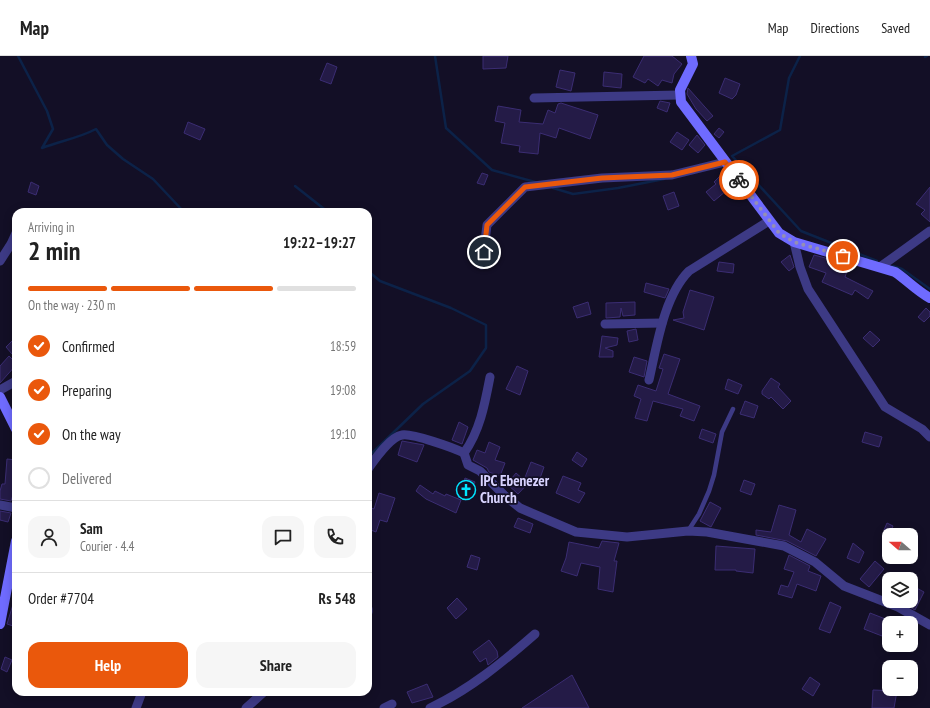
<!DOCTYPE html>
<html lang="en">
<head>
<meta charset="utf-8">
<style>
  body { margin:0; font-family:"PT Sans Narrow",sans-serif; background:#f6f6f6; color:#222; height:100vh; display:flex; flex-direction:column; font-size:15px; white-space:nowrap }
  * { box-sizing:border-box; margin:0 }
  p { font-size:13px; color:#767676 }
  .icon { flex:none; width:22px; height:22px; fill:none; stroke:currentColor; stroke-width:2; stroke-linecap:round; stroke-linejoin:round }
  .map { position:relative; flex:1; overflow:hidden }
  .side { position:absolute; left:12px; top:152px; width:360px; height:488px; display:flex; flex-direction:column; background:#fff; border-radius:12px; box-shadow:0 2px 10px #0003 }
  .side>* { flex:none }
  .needle { width:26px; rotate:290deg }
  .buttons { position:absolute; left:882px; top:472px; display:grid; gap:8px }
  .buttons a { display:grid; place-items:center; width:36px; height:36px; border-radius:8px; background:#fff; box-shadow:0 2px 10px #0003; font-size:20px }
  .pin { position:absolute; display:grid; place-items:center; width:34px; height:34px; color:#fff; margin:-17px; border:2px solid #fff; border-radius:50%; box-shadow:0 1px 4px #0007 }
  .courier { position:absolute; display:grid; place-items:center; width:40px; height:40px; margin:-20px; border:3px solid #ea580c; border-radius:50%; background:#fff; color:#222; box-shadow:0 1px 5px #0007 }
  .head em { font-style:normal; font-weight:600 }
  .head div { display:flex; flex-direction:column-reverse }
  .head { display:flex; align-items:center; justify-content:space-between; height:68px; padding:0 16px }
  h1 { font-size:26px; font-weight:600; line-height:30px }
  .bar { display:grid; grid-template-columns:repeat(4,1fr); gap:6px 4px; align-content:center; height:48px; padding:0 16px }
  .bar i { height:5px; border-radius:3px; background:#e0e0e0 }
  .bar .on { background:#ea580c }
  .bar p { grid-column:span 4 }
  .line { display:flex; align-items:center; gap:10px; padding:0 16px; border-top:1px solid #e0e0e0 }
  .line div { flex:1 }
  .round { display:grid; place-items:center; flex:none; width:42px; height:42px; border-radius:12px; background:#f6f6f6 }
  ol { padding:0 16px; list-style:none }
  li { display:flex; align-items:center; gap:12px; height:44px }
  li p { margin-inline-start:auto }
  li .icon { padding:4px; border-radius:50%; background:#ea580c; color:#fff; stroke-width:4 }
  li:last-child { color:#767676 }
  li i { width:22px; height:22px; border:2px solid #e0e0e0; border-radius:50% }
  .button { display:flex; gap:8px; margin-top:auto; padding:8px 16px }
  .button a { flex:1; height:46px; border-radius:12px; background:#ea580c; color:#fff; font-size:16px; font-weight:600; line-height:46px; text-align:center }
  .button a+a { background:#f6f6f6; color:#222 }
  header { display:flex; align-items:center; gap:24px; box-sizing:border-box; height:56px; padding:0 20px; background:#fff; border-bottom:1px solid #e0e0e0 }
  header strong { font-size:19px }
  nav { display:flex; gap:22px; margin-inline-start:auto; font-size:14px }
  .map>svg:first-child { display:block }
</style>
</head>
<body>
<header>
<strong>Map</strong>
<nav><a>Map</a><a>Directions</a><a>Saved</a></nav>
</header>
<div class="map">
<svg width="930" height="652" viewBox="0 0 930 652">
  <rect width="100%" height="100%" fill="#130f26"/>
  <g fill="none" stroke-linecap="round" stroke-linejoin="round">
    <g stroke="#0c2248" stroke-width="2.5">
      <path d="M18,0L47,55L53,73L42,92C60,85 79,82 96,73L107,89L123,103L153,123L184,156"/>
      <polyline points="435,0 446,72 492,114 535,126"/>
      <polyline points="800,0 789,22 780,74 732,100 801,175 877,205"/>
      <polyline points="925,1 927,0"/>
      <polyline points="295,130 328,156"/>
      <polyline points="553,132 573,138 618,132 664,123"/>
      <polyline points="316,156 324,153"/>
      <polyline points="893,210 902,213 930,233"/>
      <polyline points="368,215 380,225 451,252 486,269 486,292 470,315 423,348 368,401"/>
    </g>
  </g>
  <g fill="#241b47" stroke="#3b2d73">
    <polygon points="483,0 508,0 506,12 483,13"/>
    <polygon points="644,0 672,0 682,8 674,18 672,27 662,24 658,30 648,23 645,27 633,21"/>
    <polygon points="327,7 337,11 331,28 320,24"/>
    <polygon points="560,14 575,17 571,35 556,31"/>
    <polygon points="604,16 622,18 621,32 603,30"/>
    <polygon points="725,22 740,28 736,39 732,43 719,37"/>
    <polygon points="688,32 713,60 707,65 696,53 687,38"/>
    <polygon points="660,45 670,47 667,56 657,52"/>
    <polygon points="561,47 598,59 590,83 559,72 556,82 540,77 538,98 519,96 520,90 501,87 505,67 495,65 498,50 521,54 519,66 543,68 548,54 555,57 558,48"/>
    <polygon points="188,66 205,73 200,84 184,77"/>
    <polygon points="719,72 724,76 719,82 714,78"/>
    <polygon points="677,76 689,84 682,94 670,86"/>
    <polygon points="697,79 705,89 698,97 689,89"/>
    <polygon points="482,117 488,119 484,129 477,127"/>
    <polygon points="722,118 732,130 714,145 706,136 716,128 714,126"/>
    <polygon points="31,126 39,130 36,139 28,136"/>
    <polygon points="930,131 930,166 921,158 925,154 916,148"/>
    <polygon points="674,136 679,150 668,154 663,140"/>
    <polygon points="790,199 794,211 789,215 781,206"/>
    <polygon points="814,199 829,203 828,206 847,215 845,221 873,235 868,243 855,234 852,239 822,226 826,217 809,211"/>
    <polygon points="719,206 734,208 733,217 717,215"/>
    <polygon points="646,227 669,233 665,242 644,236"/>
    <polygon points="690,234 714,241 704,274 673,264 684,262 683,256"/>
    <polygon points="588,246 591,258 577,262 573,251"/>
    <polygon points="635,246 635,259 623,260 621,252 620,261 606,262 606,247"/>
    <polygon points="926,252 930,256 930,260 924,266 918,261"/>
    <polygon points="636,273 638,284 629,286 627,275"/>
    <polygon points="870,275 880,284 873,291 863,282"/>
    <polygon points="602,280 618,282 617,289 605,292 613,295 613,301 599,301"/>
    <polygon points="16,281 16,294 12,298 6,291"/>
    <polygon points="664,298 680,303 668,338 700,350 694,365 680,360 683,353 653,345 647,365 635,362 641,343 634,340 638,329 656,335 663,313 659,312"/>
    <polygon points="9,300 16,307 16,309 0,327 0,310"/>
    <polygon points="634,301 647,305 644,321 629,316"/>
    <polygon points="517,310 528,315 520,339 506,333"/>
    <polygon points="771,322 780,328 778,331 791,345 783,353 771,341 769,343 762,338 762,335"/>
    <polygon points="728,323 742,329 738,338 725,333"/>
    <polygon points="745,345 758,350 754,362 740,358"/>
    <polygon points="459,366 468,371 462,388 452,384"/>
    <polygon points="702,373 716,378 713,387 699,382"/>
    <polygon points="865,376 882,381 879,391 862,386"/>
    <polygon points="402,385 424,389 417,406 398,399"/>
    <polygon points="489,386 500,391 495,404 505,407 500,420 489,416 487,412 473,404 477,394 485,397"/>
    <polygon points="577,396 587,403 582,411 572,404"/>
    <polygon points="7,403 16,404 16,430 11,445 0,443 0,435 2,428 5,428"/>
    <polygon points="531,406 544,411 539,425 532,423 518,438 507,428 516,417 524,424"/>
    <polygon points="563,420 581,427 578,434 585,437 579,447 556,437"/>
    <polygon points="465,422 475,426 466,444 458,441"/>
    <polygon points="744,424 755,428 751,439 740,435"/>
    <polygon points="420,429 433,438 435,435 445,440 446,438 461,444 456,457 426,443 416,435"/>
    <polygon points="379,437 395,442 387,466 380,464 376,476 368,473 368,451 374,453"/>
    <polygon points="710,446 721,452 711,471 700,465"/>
    <polygon points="779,449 796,454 789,479 801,486 807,473 826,483 816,500 787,485 756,479 756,474 771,476"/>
    <polygon points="0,455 11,457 8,466 0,464"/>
    <polygon points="518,462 533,468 530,477 514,471"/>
    <polygon points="887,467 893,470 890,477 884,474"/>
    <polygon points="602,485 619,487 614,505 617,505 613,536 598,533 600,511 581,507 577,520 561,515 566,502 569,486 599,492"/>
    <polygon points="853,487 864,496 859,507 847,502"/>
    <polygon points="716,490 755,493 753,517 736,515 736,514 715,514"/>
    <polygon points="471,499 480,502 477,514 467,511"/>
    <polygon points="789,499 810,510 808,515 821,520 816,535 797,528 792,542 778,538 781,529 788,531 794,516 784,513"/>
    <polygon points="875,505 884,513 869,531 860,523"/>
    <polygon points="911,529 924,536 915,554 899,545 911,545"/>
    <polygon points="15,542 16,542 16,571 7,568"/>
    <polygon points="457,542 467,553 456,563 447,552"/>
    <polygon points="830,546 841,551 830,577 819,573"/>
    <polygon points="870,557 888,564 882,580 864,573"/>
    <polygon points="489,584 497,595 498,601 488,609 486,602 480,606 473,596"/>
    <polygon points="5,601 12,604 7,616 1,613"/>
    <polygon points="572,619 589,652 522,652"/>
    <polygon points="810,621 820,628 813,640 802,633"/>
    <polygon points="427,628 433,641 412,647 407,636"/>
    <polygon points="873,634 897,635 894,652 872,652"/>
  </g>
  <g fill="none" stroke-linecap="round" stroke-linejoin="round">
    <polyline stroke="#3d3a85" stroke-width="4.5" points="688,475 699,458 709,435 714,419 722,376 733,353"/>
    <g stroke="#3d3a85" stroke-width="9">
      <polyline points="534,42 679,39"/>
      <polyline points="794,186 800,211 808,233 885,351 922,373 930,381"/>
      <polyline points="0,205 11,188 16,177"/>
      <polyline points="482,209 487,169 525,131 602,122 672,119 725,106"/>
      <polyline points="880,211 930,175"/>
      <polyline points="605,268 662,267"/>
      <path d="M490,321C485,347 480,375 464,397L468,409L480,415L504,439L520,452L576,476L627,481L688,475L707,476L784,490L815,506L844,530L898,551L930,569"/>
      <path d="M649,324C657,289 664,240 689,215L769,165"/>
      <polyline points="0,334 16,325"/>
      <path d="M368,413C375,403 390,381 402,379C412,377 454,392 464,397"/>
      <polyline points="0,449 16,452"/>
      <polyline points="368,553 368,556"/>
      <polyline points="136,652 142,636"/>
      <polyline points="246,652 264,636"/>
      <polyline points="384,652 392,648"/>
      <path d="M430,652C469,634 503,606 535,578"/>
    </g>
    <g stroke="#6f6bff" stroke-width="10">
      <path d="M691,0L693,8L680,34L681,46L779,177L794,186L895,216C907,224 917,235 930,242"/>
      <polyline points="0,341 16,373"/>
      <polyline points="0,568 16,485"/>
    </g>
  </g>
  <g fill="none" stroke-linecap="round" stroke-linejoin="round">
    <polyline stroke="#948fb3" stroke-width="4" stroke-dasharray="0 7.2" points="739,124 779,177 794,186 843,200"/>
    <polyline stroke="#ea580c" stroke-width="5" points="484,196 487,169 525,131 602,122 672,119 725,106 739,124"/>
  </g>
  <defs>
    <symbol id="church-ring" viewBox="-11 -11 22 22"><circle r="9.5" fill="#130f26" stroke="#00e5ff" stroke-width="1.5"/><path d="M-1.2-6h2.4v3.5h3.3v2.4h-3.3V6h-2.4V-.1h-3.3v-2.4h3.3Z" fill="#00e5ff"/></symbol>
  </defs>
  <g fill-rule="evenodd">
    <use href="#church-ring" x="455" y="423" width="22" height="22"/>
  </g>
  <g text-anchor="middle" stroke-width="3.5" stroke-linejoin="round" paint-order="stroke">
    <g font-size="15" font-weight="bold" fill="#d9d4ff" stroke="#130f26" text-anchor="start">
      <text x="480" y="430">IPC Ebenezer<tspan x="480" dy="17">Church</tspan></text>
    </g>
  </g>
</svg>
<div class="buttons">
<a><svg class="needle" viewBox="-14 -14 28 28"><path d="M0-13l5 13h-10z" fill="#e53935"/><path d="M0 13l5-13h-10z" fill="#767676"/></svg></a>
<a><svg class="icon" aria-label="layers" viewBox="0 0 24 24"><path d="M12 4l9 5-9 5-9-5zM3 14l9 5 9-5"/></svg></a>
<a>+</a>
<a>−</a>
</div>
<div class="pin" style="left:843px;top:200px;background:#ea580c"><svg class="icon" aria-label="bag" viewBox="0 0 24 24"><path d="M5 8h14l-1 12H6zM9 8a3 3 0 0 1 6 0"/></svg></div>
<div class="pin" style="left:484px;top:196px;background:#1f2937"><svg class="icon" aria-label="home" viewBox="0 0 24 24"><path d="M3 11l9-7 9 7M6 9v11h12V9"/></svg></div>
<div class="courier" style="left:739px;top:124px"><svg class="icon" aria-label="bike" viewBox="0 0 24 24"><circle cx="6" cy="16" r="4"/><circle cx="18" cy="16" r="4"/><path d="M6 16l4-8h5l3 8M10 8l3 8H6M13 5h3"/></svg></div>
<section class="side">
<div class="head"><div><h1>2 min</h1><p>Arriving in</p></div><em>19:22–19:27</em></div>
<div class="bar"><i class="on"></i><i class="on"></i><i class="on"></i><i></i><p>On the way · 230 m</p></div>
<ol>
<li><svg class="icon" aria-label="check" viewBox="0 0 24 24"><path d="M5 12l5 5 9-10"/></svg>Confirmed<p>18:59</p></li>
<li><svg class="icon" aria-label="check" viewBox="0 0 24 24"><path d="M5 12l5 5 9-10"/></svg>Preparing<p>19:08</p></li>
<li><svg class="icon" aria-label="check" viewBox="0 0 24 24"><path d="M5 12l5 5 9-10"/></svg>On the way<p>19:10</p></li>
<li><i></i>Delivered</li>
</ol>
<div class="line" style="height:72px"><a class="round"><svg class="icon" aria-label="person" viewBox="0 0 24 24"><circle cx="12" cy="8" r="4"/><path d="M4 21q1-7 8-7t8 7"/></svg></a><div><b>Sam</b><p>Courier · 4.4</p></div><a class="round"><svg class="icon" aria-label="chat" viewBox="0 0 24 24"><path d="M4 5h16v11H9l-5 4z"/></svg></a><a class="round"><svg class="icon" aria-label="phone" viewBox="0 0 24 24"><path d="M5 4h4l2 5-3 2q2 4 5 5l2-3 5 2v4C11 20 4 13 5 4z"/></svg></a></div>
<div class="line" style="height:52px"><div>Order #7704</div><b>Rs 548</b></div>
<div class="button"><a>Help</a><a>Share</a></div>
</section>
</div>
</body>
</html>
